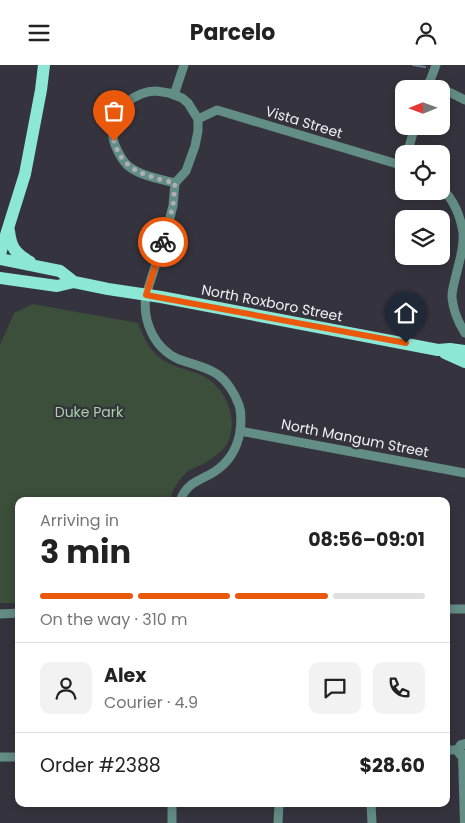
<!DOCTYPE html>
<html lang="en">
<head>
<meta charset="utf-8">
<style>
  body { margin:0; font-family:Poppins,sans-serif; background:#f2f2f2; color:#222; height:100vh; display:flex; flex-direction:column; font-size:19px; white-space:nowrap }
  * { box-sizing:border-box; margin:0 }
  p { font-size:16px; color:#767676 }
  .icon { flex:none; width:28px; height:28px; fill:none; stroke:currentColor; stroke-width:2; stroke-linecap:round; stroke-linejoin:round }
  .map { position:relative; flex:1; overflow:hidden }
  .sheet { position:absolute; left:15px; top:432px; width:435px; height:310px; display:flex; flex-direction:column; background:#fff; border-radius:10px; box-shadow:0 2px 12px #0003 }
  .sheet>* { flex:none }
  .needle { width:32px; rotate:269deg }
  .fabs { position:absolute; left:395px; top:15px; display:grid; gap:10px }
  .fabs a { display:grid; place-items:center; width:55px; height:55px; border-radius:10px; background:#fff; box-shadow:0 2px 12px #0003; font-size:25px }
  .pin { position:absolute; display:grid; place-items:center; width:42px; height:42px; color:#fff; margin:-51px -21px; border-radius:50% 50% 50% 0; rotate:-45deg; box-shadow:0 0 5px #0007 }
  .pin .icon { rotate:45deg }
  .courier { position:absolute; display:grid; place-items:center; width:50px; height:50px; margin:-25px; border:4px solid #ea580c; border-radius:50%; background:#fff; color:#222; box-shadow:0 1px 6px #0007 }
  .summary em { font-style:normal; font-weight:700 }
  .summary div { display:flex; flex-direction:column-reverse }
  .summary { display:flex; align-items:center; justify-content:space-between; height:85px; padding:0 25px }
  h1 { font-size:32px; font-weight:700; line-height:38px }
  .bar { display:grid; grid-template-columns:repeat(4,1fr); gap:8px 5px; align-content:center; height:60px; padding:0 25px }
  .bar i { height:6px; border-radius:4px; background:#e0e0e0 }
  .bar .selected { background:#ea580c }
  .bar p { grid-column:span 4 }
  .line { display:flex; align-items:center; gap:12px; padding:0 25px; border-top:1px solid #e0e0e0 }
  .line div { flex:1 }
  .round { display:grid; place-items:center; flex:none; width:52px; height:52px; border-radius:10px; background:#f2f2f2 }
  header { display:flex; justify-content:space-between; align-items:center; height:65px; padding:0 25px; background:#fff; font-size:22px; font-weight:700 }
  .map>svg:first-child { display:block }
</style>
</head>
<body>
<header><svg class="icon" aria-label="menu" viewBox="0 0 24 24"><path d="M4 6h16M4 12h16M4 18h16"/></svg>Parcelo<svg class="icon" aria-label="person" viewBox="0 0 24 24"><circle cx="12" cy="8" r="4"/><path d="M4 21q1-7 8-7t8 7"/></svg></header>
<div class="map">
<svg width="465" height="758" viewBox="0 0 465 758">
  <rect width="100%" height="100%" fill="#35333d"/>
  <path fill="#3b4f3a" d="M33,239L138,258C144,273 148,283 160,293C172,302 186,304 199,309C213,315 224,327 229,342C233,353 233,368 227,379C223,386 214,392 207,397C201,401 193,402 187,407C178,415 172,425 170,436H19V538H0V280L14,248Z"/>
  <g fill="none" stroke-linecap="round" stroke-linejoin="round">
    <polyline stroke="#697f8f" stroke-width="2" points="413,0 425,2"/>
    <g stroke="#638e85" stroke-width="9">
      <polyline points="429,17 465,35"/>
      <polyline points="427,24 436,0"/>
      <path d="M156,26L169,28L182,33L188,38L198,54V66L195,81L186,106L175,118C159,114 140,111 127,100C121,94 118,87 115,80C107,59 121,37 141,29C146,27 151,26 156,26Z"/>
      <polyline points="174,30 184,0"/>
      <polyline points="198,54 217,45 404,101"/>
      <polyline points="407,89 415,61"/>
      <path d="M175,118L173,141L167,164L146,230C142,256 154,283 178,294C191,299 205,301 217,309C227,316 235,329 239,340C242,349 241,358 240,367C237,384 228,398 214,407C198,417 187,417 180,436"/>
      <path d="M441,123C453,133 461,152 463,168C464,179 461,191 458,202C456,212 452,222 452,232C453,246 458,257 465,268"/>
      <polyline points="240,366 465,408"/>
      <polyline points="446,544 465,544"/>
      <polyline points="0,549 19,548"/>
      <polyline points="446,685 458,685"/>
      <polyline points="0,692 19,692"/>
      <polyline points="371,739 372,758"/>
      <polyline points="172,758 172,739"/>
      <polyline points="278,758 279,739"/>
    </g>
    <g stroke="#638e85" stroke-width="10">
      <polyline points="465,679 461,680 458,685 460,689 465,690"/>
      <polyline points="463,690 465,758"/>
    </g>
    <g stroke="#8ce8d5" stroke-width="12">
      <path d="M9,166C11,183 15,188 30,197"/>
      <polyline points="0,189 25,109 41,25 44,0"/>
      <polyline points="0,194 60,206 74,217 108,224 161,232 438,285 450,284 465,286"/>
      <polyline points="0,213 57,221 74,217"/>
      <polyline points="445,288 465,297"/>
    </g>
  </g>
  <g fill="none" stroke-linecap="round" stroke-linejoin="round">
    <path stroke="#afadb5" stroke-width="5" stroke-dasharray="0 9" d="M114,76C116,81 117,86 120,90C131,109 156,113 175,118L173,141L163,177"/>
    <polyline stroke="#ea580c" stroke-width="6" points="163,177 146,230 406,278"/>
  </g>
  <g text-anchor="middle" stroke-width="4.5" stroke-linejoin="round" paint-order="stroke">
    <g font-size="14" fill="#f0eff5" stroke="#35333d">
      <text transform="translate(304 57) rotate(17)" y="5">Vista Street</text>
      <text transform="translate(272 238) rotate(11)" y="5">North Roxboro Street</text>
      <text transform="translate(355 373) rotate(11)" y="5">North Mangum Street</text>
    </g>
    <g font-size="14" fill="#a7d3a3" stroke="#35333d">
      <text x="89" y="352">Duke Park</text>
    </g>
  </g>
</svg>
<div class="fabs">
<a><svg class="needle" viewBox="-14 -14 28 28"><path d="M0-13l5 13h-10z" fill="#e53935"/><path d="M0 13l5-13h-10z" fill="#767676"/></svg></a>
<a><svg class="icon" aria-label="locate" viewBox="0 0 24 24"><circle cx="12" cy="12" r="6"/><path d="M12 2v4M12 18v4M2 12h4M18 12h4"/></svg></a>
<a><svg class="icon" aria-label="layers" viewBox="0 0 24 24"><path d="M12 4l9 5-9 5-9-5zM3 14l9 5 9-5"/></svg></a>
</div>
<div class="pin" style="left:114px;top:76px;background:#ea580c"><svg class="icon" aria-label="bag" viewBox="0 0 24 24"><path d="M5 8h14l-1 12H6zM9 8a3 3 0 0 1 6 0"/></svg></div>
<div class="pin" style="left:406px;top:278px;background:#1f2937"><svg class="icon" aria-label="home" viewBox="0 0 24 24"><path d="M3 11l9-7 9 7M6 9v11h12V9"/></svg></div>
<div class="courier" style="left:163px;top:177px"><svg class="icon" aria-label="bike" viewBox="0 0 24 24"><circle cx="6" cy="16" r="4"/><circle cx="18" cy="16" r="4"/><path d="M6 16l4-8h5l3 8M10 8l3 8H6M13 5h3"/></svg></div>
<section class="sheet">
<div class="summary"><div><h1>3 min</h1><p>Arriving in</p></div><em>08:56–09:01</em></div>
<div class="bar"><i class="selected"></i><i class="selected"></i><i class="selected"></i><i></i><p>On the way · 310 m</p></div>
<div class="line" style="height:90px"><a class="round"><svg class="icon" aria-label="person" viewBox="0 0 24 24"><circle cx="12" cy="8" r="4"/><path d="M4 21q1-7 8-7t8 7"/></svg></a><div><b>Alex</b><p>Courier · 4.9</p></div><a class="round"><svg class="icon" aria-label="chat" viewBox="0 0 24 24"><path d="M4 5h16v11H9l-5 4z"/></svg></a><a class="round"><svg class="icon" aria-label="phone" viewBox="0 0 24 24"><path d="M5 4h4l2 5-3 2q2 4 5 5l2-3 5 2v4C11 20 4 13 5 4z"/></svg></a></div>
<div class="line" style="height:65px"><div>Order #2388</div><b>$28.60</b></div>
</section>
</div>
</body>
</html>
